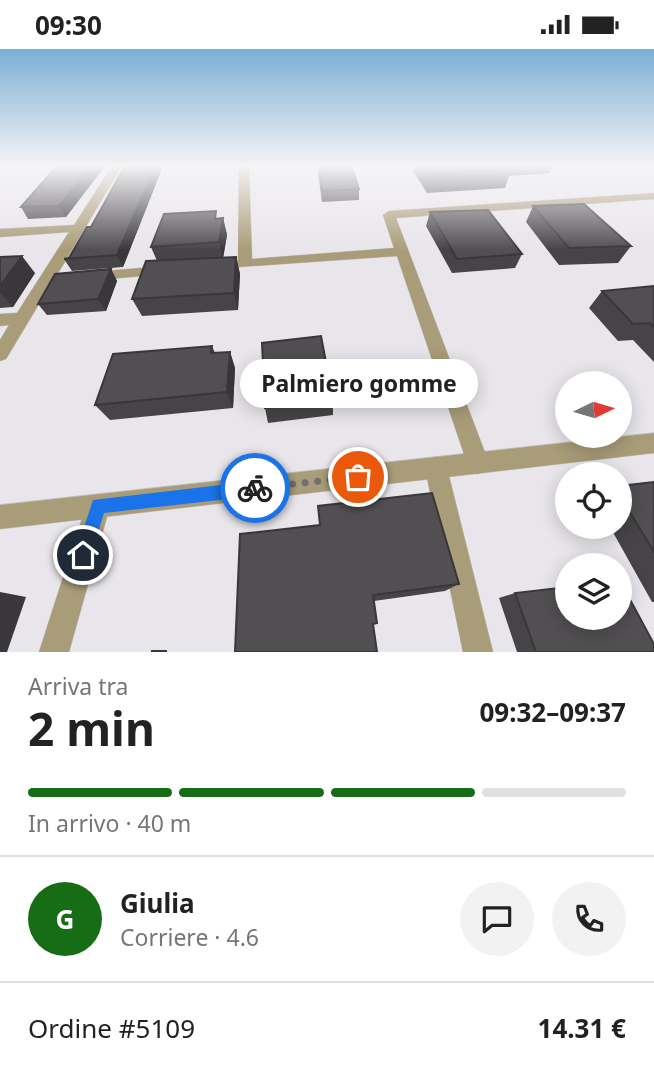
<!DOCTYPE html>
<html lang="it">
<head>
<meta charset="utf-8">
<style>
  body { margin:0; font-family:"Noto Sans",sans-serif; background:#f2f2f2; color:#222; height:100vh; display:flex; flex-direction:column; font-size:26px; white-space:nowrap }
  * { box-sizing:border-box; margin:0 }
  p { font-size:23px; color:#767676 }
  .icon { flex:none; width:38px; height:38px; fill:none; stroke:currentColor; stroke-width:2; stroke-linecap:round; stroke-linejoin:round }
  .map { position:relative; height:603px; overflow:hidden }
  .side { display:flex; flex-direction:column; background:#fff; flex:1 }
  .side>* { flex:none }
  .needle { width:46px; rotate:85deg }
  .controls { position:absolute; left:555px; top:322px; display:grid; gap:14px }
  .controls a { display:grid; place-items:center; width:77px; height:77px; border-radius:50%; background:#fff; box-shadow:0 4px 18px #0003; font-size:35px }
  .pin { position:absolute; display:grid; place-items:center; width:60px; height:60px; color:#fff; margin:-30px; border:4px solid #fff; border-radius:50%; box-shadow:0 2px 7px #0007 }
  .courier { position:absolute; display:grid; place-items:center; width:70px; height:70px; margin:-35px; border:5px solid #1a73e8; border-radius:50%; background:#fff; color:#222; box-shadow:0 2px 9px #0007 }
  .bubble { position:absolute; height:49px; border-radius:24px; background:#fff; box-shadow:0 4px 18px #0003; font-size:23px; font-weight:700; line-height:49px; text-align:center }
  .summary em { font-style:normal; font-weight:700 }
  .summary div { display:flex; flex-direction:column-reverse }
  .summary { display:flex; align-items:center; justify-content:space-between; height:119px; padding:0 28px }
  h1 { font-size:46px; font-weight:700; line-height:52px }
  .bar { display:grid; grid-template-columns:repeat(4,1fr); gap:10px 7px; align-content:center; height:84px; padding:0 28px }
  .bar i { height:9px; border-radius:5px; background:#e0e0e0 }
  .bar .active { background:#166d16 }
  .bar p { grid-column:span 4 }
  .line { display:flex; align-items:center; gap:18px; padding:0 28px; border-top:2px solid #e0e0e0 }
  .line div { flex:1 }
  .round { display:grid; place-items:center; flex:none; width:74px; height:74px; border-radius:37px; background:#f2f2f2 }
  .status { display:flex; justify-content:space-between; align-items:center; height:49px; padding:0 35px; background:#fff; direction:ltr }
  .status svg { height:19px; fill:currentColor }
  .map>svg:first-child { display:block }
</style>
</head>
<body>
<div class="status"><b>09:30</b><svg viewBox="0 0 49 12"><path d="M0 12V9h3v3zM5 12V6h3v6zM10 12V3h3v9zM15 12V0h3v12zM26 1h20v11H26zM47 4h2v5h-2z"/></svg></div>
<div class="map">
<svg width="654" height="603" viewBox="0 0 654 603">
  <rect width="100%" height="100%" fill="#e9e6eb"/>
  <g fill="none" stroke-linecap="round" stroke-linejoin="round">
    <defs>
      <g id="minor">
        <polygon points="112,117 122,117 57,226 165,217 172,221 165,225 51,235 6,310 0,312 0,291 9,276 0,277 0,265 17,264 69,183 0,188 0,180 74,176"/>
        <polygon points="239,117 249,117 252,210 394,199 383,166 389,162 654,144 654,150 396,169 489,414 486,422 478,425 470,422 467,414 397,207 209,220 209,214 238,211"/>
        <polygon points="436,408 444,411 447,419 493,603 463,603 425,419 428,411"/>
        <polygon points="98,445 106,449 110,457 69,603 39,603 86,457 90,449"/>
      </g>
      <polygon id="tertiary" points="654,384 654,404 0,480 0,456"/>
    </defs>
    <use href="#minor" stroke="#c4c1c5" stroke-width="1"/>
    <use href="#tertiary" stroke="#c4c1c5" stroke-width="1"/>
    <use href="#minor" fill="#a99c78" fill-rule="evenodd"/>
    <use href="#tertiary" fill="#a99c78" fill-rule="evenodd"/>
  </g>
  <g fill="#474447">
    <polygon points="57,117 105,117 66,168 28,170 21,158"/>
    <polygon points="125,117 163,117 123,218 72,222 64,210 69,209 91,178"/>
    <polygon points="317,117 351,117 359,140 359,151 322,153"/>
    <polygon points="414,117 553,117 549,124 509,127 505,139 427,144 413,122"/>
    <polygon points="533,157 631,197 618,214 559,216 526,173"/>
    <polygon points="430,163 522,205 515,219 452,224 426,177"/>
    <polygon points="218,169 223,169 227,186 223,208 236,208 240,225 238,261 142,267 132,250 157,212 151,198"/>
    <polygon points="0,208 35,224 13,258 0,259"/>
    <polygon points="111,220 117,232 106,262 47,266 38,255"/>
    <polygon points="654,237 654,313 633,291 618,292 589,259 602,242"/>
    <polygon points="212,297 215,304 230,303 235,319 233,359 110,371 95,356"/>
    <polygon points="333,350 333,366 268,374 265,359"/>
    <polygon points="654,433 654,553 652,553 610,478 620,478 620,437"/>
    <polygon points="319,476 459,535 445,542 374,552 377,574 373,576"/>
    <polygon points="515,544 654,603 517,603 499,549"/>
  </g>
  <g fill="#39373a">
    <polygon points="92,117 105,117 66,168 59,157"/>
    <polygon points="155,117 163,117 123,218 117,206"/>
    <polygon points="223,169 227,186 223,210 219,193"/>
    <polygon points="22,207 35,224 13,258 0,243 0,237"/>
    <polygon points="236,208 240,225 238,261 234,244"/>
    <polygon points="111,220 117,232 106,262 98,250"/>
    <polygon points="230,303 235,319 233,359 227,343"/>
    <polygon points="0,543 26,548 7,603 0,603"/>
    <rect x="151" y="601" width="16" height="2"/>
  </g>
  <g fill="#524f53" stroke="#39373a" stroke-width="2">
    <polygon points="57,117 92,117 59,157 21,158"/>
    <polygon points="125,117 155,117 117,206 64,210 69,209 87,178 91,178"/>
    <polygon points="319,117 351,117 359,140 322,142"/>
    <polygon points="426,117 510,117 512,119 432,125"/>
    <polygon points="584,155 631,197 569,199 533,157"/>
    <polygon points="488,161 522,205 457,210 430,163"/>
    <polygon points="216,162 215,170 223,169 219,193 151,198 164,165"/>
    <polygon points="22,207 0,237 0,208"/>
    <polygon points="236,208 234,244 132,250 146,212"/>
    <polygon points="111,220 98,250 38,255 55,225"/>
    <polygon points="654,237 654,278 650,274 633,275 602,242"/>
    <polygon points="321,287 333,350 265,359 262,294"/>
    <polygon points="212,297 211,304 230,303 227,343 95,356 113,305"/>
    <polygon points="654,433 654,503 620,447 620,437"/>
    <polygon points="432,444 459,535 373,546 377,574 373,575 377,603 235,603 240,485 320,476 318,457"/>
    <polygon points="620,532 654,595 654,603 536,603 515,544 567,538 567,569 620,569"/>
  </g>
  <linearGradient id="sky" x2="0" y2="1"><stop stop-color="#7bafd4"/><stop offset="0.58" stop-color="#f5f4f6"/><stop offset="1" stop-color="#f5f4f6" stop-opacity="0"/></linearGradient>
  <rect width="654" height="201" fill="url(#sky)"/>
  <polygon fill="#1a73e8" points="255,432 263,439 255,447 104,464 89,512 83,514 78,512 75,506 93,451"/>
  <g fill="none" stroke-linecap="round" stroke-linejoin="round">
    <polyline stroke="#6f6e71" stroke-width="7" stroke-dasharray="0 12.6" points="255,439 358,428"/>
  </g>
</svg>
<div class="controls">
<a><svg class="needle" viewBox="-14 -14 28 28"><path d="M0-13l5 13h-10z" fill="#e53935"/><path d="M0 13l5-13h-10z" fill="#767676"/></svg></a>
<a><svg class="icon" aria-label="locate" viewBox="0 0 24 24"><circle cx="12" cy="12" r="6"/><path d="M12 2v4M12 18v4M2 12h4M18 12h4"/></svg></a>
<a><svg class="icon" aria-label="layers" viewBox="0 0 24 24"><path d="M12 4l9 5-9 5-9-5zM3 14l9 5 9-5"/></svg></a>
</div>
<div class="pin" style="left:358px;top:428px;background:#ea580c"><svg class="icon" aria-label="bag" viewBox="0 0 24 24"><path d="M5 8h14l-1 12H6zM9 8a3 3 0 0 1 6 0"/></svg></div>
<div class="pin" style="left:83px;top:506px;background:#1f2937"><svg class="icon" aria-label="home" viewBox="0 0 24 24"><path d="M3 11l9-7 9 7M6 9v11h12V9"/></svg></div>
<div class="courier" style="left:255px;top:439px"><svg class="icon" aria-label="bike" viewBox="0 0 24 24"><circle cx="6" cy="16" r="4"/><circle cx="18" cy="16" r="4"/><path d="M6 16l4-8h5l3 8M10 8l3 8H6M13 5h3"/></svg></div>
<div class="bubble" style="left:240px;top:310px;width:238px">Palmiero gomme</div>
</div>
<section class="side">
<div class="summary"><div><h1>2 min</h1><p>Arriva tra</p></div><em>09:32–09:37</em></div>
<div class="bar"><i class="active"></i><i class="active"></i><i class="active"></i><i></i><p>In arrivo · 40 m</p></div>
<div class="line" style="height:126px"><b class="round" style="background:#166d16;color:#fff">G</b><div><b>Giulia</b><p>Corriere · 4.6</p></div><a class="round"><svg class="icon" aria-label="chat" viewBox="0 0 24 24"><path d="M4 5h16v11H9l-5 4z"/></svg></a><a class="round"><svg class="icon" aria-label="phone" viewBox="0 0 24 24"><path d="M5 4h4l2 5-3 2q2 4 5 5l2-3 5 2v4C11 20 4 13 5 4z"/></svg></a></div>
<div class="line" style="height:91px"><div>Ordine #5109</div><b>14.31 €</b></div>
</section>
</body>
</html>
